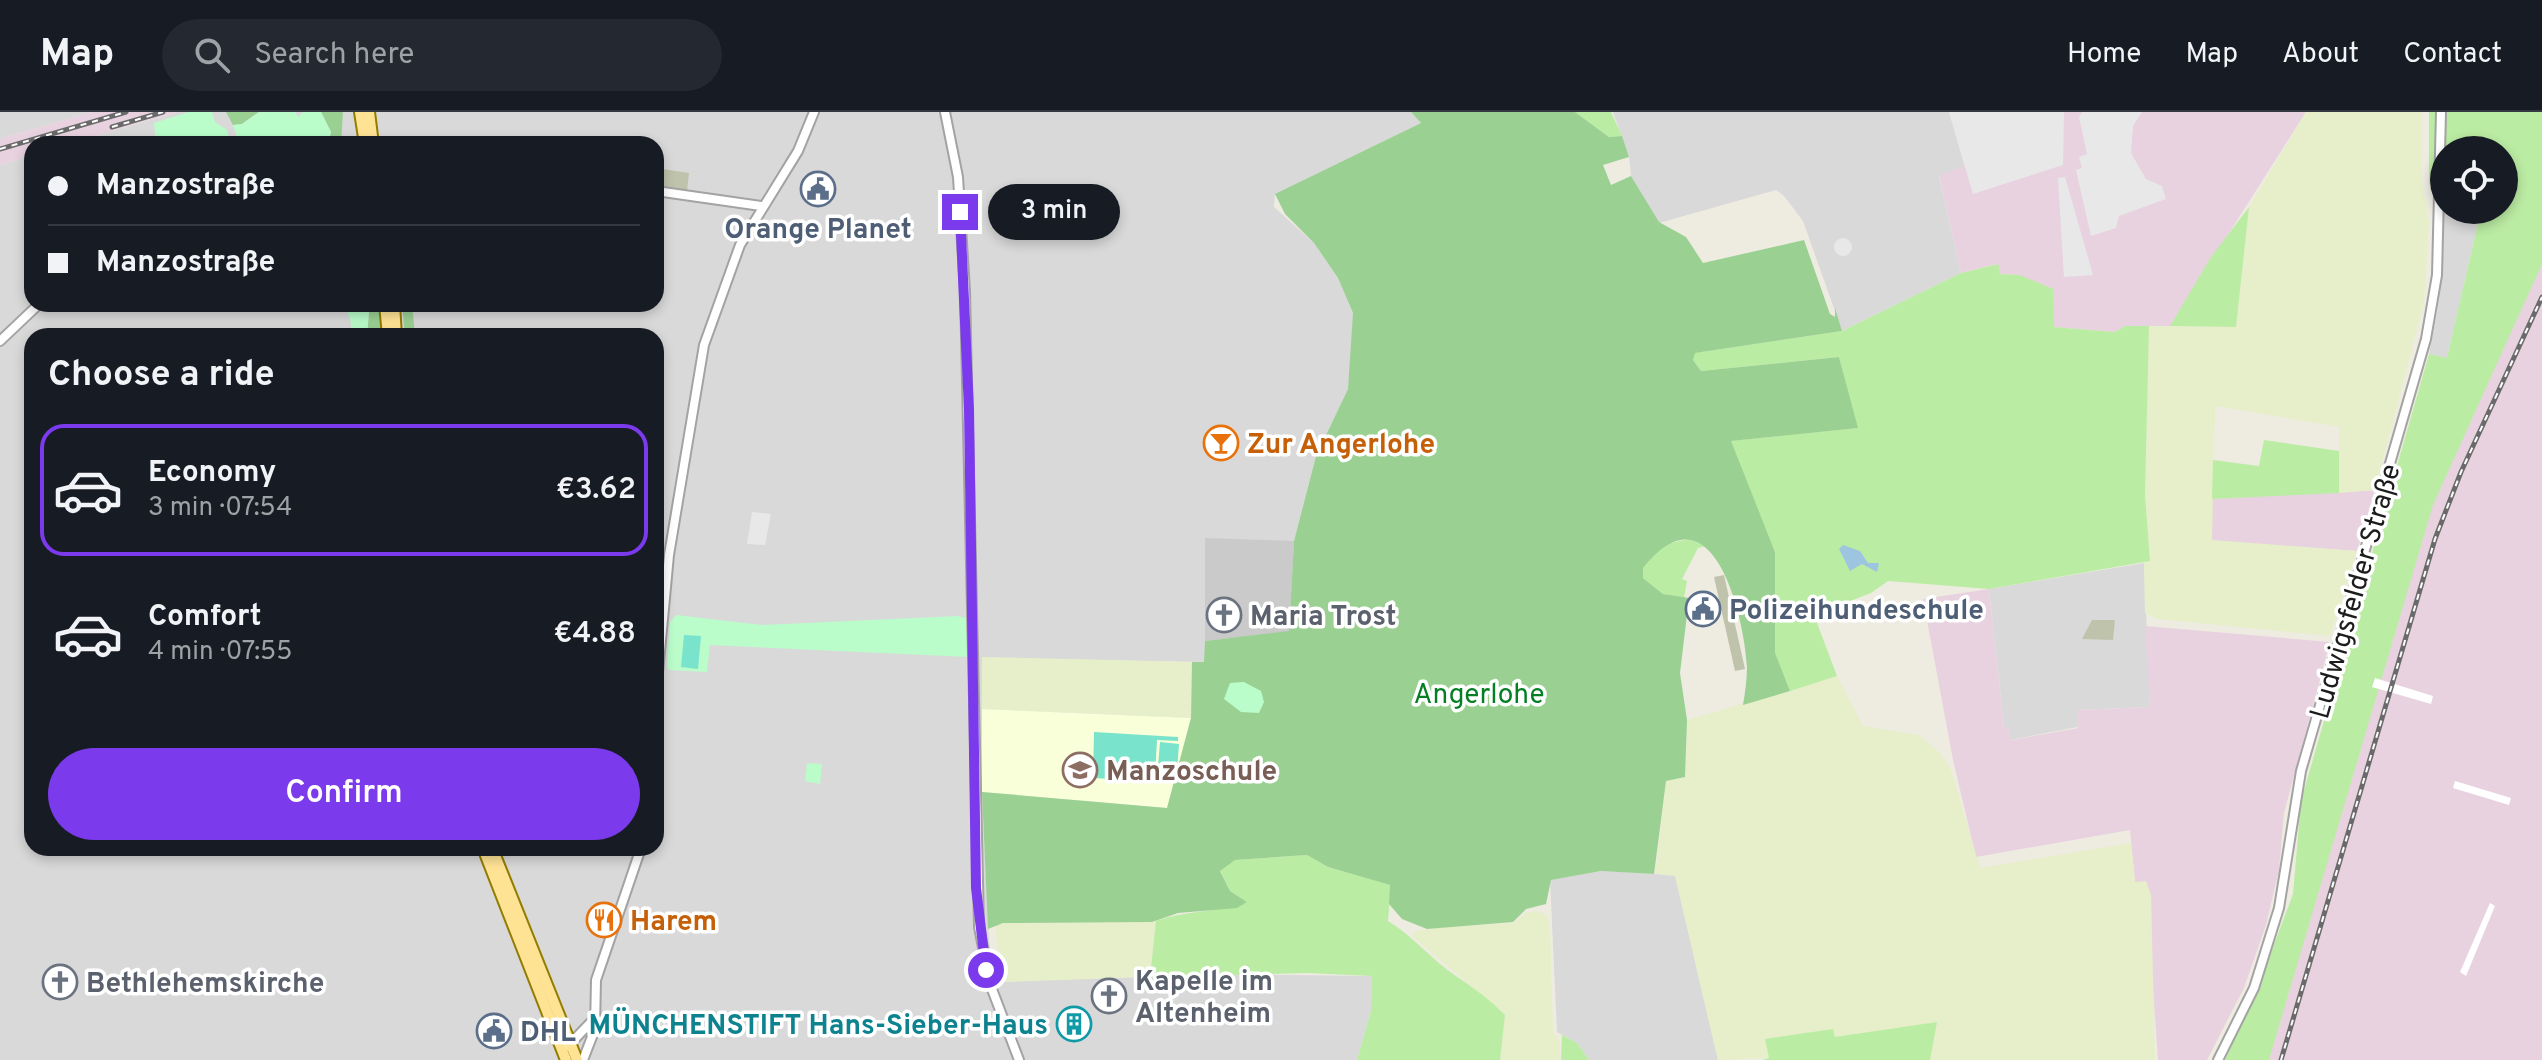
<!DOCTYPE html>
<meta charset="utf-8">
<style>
:root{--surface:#171b24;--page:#242831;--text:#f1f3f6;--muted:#9ea1a6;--line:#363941;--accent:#7c3aed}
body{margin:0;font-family:Overpass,sans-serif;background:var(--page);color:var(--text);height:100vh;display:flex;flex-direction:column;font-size:30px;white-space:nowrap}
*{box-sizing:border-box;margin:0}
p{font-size:26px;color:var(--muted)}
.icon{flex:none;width:44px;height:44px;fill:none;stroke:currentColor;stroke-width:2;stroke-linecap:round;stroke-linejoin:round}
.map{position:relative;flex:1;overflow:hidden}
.sheet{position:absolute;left:24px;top:216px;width:640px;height:528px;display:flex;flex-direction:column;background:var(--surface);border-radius:24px;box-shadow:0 4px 12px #0003}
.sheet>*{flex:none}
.hud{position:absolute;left:24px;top:24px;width:640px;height:176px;border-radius:24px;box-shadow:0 4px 12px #0003;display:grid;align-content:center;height:176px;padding:0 24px;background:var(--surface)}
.tools{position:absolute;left:2430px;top:24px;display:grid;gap:16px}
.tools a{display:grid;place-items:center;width:88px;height:88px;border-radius:50%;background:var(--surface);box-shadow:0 4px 12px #0003;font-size:40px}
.end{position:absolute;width:36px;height:36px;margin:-18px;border:10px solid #7c3aed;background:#fff;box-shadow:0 0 0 4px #fff}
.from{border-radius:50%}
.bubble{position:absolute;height:56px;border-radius:28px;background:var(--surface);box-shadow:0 4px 12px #0003;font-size:26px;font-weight:600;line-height:56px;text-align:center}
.hud b{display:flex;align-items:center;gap:28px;height:76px;font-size:30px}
.hud b+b{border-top:2px solid var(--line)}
.hud i{width:20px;height:20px;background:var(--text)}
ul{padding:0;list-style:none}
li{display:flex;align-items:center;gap:24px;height:132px;margin:0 16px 12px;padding:0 8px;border:4px solid transparent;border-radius:24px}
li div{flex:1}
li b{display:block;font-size:30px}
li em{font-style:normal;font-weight:600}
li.on{border-color:var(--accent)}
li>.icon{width:72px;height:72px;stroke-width:1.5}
h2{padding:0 24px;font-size:36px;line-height:96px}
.cta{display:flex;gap:16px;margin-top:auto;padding:16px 24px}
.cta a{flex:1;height:92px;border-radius:48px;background:var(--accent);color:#fff;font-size:32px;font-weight:600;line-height:92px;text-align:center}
header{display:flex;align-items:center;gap:48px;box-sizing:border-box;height:112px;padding:0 40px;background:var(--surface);border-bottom:2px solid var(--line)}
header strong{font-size:38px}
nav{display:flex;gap:44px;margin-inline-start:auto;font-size:28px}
.search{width:560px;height:72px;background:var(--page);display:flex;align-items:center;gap:20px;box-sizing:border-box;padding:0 28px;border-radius:44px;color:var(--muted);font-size:30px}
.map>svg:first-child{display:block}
.residential{fill:#dad9d9;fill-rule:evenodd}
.industrial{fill:#e8d2e0}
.education{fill:#f9ffd9}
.religious{fill:#cacaca}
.construction{fill:#bfc3ac}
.farmland{fill:#e6efca}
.grass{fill:#bbeca3}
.forest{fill:#9bd093}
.park{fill:#bafcca}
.pitch{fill:#79e3cc}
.parking{fill:#e8e8e8}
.water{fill:#9ec5df}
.pier{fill:#fff}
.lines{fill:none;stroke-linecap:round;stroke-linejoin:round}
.minor-casing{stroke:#a3a3a3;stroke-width:12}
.major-casing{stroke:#947c00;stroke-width:14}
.minor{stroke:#fff;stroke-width:8}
.major{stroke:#ffe395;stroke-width:10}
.rail-casing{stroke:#6a6a6a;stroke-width:5}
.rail{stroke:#fff;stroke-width:2;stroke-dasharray:6;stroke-linecap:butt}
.route{stroke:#7c3aed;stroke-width:10}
.labels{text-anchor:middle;stroke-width:7;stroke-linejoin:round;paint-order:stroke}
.service-label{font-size:28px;font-weight:bold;fill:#4e5e75;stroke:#fff;text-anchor:start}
.food-label{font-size:28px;font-weight:bold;fill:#c56008;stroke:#fff;text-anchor:start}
.street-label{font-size:28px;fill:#1c1c1c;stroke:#fff}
.worship-label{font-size:28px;font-weight:bold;fill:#5b616d;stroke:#fff;text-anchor:start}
.park-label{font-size:28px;fill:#057f24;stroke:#fff}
.education-label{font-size:28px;font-weight:bold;fill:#785e54;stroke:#fff;text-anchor:start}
.culture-label{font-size:28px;font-weight:bold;fill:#0d838f;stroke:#fff;text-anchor:end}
</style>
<header>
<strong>Map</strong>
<div class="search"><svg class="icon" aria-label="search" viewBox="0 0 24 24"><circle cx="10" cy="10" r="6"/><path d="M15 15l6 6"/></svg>Search here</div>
<nav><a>Home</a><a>Map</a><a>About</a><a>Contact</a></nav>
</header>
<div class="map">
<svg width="2542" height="948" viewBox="0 0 2542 948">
<rect width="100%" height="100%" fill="#eeece1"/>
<g class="residential">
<path d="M0 0H91L0 27Z"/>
<path d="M177 0H1411L1421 11 1275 83 1274 95 1314 131 1338 166 1353 201 1356 239 1348 277 1316 344 1294 429 1289 520 1205 529V550L982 546V680L989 830 997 870 1215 862 1373 864 1371 899 1357 948H0V53L32 43V192H656V32H68ZM32 224H656V736H32Z"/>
<path d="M1613 0H1949L1965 55 1939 64 1961 161 1842 219 1803 109 1784 84 1776 78 1659 111 1631 64 1629 45Z"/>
<path d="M2444 94V98H2481L2447 246 2429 242 2438 195Z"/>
<path d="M2144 451 2150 595 2078 598V615L2010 628 2008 615H2004L1989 477Z"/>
<path d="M1601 759 1675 763 1718 948H1589L1577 931 1557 920 1550 768Z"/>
</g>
<g class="industrial">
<path d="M91 0H177L68 32H32V43L0 53V27Z"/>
<path d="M1949 0H2306L2170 214H2125L2115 220 2054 215 2020 163 2000 162 1997 152 1961 161 1939 63 1965 54Z"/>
<path d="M2542 147V948H2260L2435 370Z"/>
<path d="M2375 378 2357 439 2211 429 2212 387Z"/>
<path d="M1989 477 2004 615H2008L2011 628 2078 616 2077 598 2150 595 2145 514 2330 530 2284 701 2279 758 2266 813 2244 876 2207 948H2158L2151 850V783L2135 770 2130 718 1976 745 1953 648 1923 487Z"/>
</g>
<path class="education" d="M982 597 1191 606 1167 696 982 680Z"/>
<path class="religious" d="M1205 426 1294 429 1289 520 1205 529Z"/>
<g class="construction">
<path d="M656 56 689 61 687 79 656 74Z"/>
<path d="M1724 463 1745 557 1735 559 1714 465Z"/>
<path d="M2092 508H2115L2113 528 2082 527Z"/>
<path d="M501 736H548V741L504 744Z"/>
</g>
<g class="farmland">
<path d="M2306 0H2422V71L2429 110 2424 190 2375 378 2339 381V315L2215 294 2212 428 2357 439 2330 524 2157 507 2145 501 2144 451 2150 448 2145 383 2149 214 2236 215 2249 95Z"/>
<path d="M982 545 1192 550 1191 606 982 597Z"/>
<path d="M1837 564 1863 614 1919 623 1940 641 1951 658 1980 756 2131 731 2135 770 2146 769 2151 783 2155 948H1930L1936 911 1835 925 1832 917 1766 927 1769 946 1718 948 1675 764 1655 762 1666 669 1685 665 1687 608Z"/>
<path d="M1537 799 1547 803 1550 816 1553 919 1560 929V948H1500L1505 903 1412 824 1416 819 1443 815 1514 811 1527 800Z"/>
<path d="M1156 809 1150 865 1003 870 995 814 1003 811Z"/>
</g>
<g class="grass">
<path d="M1575 0H1611L1622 24 1609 25Z"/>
<path d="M2429 0H2437L2438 78 2429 72Z"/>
<path d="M2446 0H2542V152L2433 393 2269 948H2225L2257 878 2293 782 2301 689 2429 242 2447 246 2481 98H2504V38H2445Z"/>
<path d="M2249 95 2236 215 2170 214 2211 145Z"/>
<path d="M1998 152 2000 162 2020 163 2053 177 2054 215 2115 220 2125 214H2149L2145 383 2150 449 1989 477 1888 469 1871 481 1814 503 1837 564 1790 579 1775 542V440L1730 329 1857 316 1839 245 1701 259 1693 248 1694 241 1842 219 1961 161Z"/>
<path d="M2264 328 2339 339V381L2212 387 2213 348 2259 354Z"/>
<path d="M1689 427 1706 434 1698 436 1682 467 1687 469 1684 486 1663 482 1643 466V456L1661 433Z"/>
<path d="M1307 743 1328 755 1391 773 1388 809C1414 825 1432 848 1456 864 1474 876 1489 887 1505 903L1500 948H1357L1371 899 1372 864 1308 861 1150 865 1156 809C1186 798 1217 801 1247 790L1230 779 1220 758 1234 748Z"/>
<path d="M1937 910 1930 948H1762L1769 946 1765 927 1833 917 1835 925Z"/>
<path d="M1562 923 1577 931 1589 948H1561Z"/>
</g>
<g class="forest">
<path d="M226 0H259L242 12 233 13Z"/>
<path d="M321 0H343L341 32H328L331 20Z"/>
<path d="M1411 0H1575L1609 25 1622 24 1629 45 1603 53 1611 73 1631 64 1659 110 1686 125 1703 151 1804 128 1830 202 1835 205V196L1842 219 1695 241 1693 248 1701 259 1839 245 1858 316 1731 329 1775 440V541L1790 579 1743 593C1745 581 1747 567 1747 555 1744 500 1711 370 1643 456V466L1663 482 1689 486 1680 561 1687 608 1685 665 1666 669 1654 762 1601 759 1551 768 1546 792 1526 797 1513 810 1427 817 1402 807 1389 792 1390 773 1328 755 1307 743 1235 748 1220 759 1230 779 1247 790 1237 796 1178 801 1152 810 1003 811 988 817 982 680 1167 696 1191 606 1192 550H1204L1205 529 1289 519 1294 429 1316 344 1348 277 1353 201 1338 166 1314 131 1285 102 1275 82 1421 11Z"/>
<path d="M365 192H379L381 224H367L369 199Z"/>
<path d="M402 192H412L415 224H405Z"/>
</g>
<g class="park">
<path d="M189 0H212L215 10 227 18 231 32H156L154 11Z"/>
<path d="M259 0H295L298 5 303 0H321L331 20 328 32H239L233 13 242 12Z"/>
<path d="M343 192H365L369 199 367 224H352L350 206Z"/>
<path d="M676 503 762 513 958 504 966 506 968 545 710 533 707 560 669 558 667 554 670 510Z"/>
<path d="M1244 570 1261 579 1264 590 1259 601 1241 600 1224 587 1230 571Z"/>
<path d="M807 651 822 652 820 672 805 669Z"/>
</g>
<g class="pitch">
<path d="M684 523 701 524 698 557 681 555Z"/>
<path d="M1094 620 1178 625V629L1157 628 1155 664 1147 669 1093 666Z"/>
<path d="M1160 630 1179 632 1177 658 1165 657 1164 667H1157Z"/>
</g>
<g class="parking">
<path d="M1949 0H2064L2063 53 1973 82Z"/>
<path d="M2082 0H2142L2133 14 2131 41 2146 67 2162 74 2166 87 2119 104 2116 116 2091 124 2076 58 2082 56 2079 45 2087 42 2079 5Z"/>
<path d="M2065 65 2093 163 2064 165 2058 66Z"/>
<path d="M769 107 810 115 807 129 766 120Z"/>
<circle cx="1843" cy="135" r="9"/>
<path d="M752 400 771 402 765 433 747 432Z"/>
</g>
<path class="water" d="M1843 433 1860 439 1868 451H1879L1877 460 1862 452 1850 459 1839 437Z"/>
<g class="pier">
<path d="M2375 566 2433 584 2431 592 2372 575Z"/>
<path d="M2455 669 2511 686 2509 693 2453 676Z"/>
<path d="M2490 791 2495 794 2466 864 2460 860Z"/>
</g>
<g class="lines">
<g class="minor-casing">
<g id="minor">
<path d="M945 0 958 65 965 179 979 815 990 872 1019 948"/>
<path d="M656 79 761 94"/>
<path d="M0 229 39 192"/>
<path d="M656 582 669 443 704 233 740 133 798 39 814 0"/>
<path d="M568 934 594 907"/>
<path d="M583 948 595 917 596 868 641 736"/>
<path d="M2218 948 2254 876 2279 796 2301 659 2426 227 2437 163 2441 0"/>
</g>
</g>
<g class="major-casing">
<g id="major">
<path d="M360 0 365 32"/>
<path d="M369 0 373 32"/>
<path d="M385 192 388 224"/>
<path d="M394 192 396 224"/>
<path d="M483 736 566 948"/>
<path d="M492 736 577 948"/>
</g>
</g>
<use href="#minor" class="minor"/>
<use href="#major" class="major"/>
<g class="rail-casing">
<g id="rail">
<path d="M112 15 163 0"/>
<path d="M0 37 126 0"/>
<path d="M2281 948 2435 427 2461 360 2542 185"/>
</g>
</g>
<use href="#rail" class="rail"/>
</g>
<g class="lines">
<path class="route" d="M960 100 969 298 976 776 986 858"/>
</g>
<defs>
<g id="civic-ring" transform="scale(1.8)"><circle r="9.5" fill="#fff" stroke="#5c6f8a" stroke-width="1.5"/><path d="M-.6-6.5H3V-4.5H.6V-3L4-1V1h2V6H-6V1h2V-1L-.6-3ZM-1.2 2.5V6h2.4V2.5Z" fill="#5c6f8a"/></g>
<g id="bar-ring" transform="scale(1.8)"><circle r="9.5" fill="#fff" stroke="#e8710a" stroke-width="1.5"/><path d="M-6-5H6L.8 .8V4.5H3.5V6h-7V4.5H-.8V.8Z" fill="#e8710a"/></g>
<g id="church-ring" transform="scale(1.8)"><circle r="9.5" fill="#fff" stroke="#6b7280" stroke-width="1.5"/><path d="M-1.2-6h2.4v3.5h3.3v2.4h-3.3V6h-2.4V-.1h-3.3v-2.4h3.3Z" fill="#6b7280"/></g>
<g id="school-ring" transform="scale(1.8)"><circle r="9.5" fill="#fff" stroke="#8d6e63" stroke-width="1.5"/><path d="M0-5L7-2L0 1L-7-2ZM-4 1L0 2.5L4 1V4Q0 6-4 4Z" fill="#8d6e63"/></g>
<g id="restaurant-ring" transform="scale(1.8)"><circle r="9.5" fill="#fff" stroke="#e8710a" stroke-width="1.5"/><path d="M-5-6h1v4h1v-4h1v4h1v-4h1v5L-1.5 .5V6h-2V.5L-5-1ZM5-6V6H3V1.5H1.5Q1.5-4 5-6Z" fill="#e8710a"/></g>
<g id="building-ring" transform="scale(1.8)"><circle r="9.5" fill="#fff" stroke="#0f9aa8" stroke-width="1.5"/><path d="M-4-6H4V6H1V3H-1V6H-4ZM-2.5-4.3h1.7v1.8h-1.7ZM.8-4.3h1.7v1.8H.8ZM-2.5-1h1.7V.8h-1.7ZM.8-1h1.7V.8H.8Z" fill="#0f9aa8"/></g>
</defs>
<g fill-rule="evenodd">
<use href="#civic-ring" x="818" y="77"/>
<use href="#bar-ring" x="1221" y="331"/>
<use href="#civic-ring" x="1703" y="497"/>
<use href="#church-ring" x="1224" y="503"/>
<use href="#school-ring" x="1080" y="658"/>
<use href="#restaurant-ring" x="604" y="808"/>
<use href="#church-ring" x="60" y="870"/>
<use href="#church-ring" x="1109" y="884"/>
<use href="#building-ring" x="1074" y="912"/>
<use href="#civic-ring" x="494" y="919"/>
</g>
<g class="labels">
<g class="service-label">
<text x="818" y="126" text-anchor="middle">Orange Planet</text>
<text x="1729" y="507">Polizeihundeschule</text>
<text x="520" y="929">DHL</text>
</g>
<g class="food-label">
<text x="1247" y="341">Zur Angerlohe</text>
<text x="630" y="818">Harem</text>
</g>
<g class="street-label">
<text transform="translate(2354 479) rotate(-74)" y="10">Ludwigsfelder Straße</text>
</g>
<g class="worship-label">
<text x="1250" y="513">Maria Trost</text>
<text x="1135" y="878">Kapelle im<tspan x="1135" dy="32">Altenheim</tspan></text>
<text x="86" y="880">Bethlehemskirche</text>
</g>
<g class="park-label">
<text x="1479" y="591">Angerlohe</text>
</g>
<g class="education-label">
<text x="1106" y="668">Manzoschule</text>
</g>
<g class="culture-label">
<text x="1048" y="922">MÜNCHENSTIFT Hans-Sieber-Haus</text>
</g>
</g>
</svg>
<div class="tools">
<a><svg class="icon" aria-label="locate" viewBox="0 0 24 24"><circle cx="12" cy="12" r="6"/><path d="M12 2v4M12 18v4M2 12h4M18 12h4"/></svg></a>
</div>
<i class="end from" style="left:986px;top:858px"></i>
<i class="end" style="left:960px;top:100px"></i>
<div class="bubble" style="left:988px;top:72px;width:132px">3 min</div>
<div class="hud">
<b><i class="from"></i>Manzostraße</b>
<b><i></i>Manzostraße</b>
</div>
<section class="sheet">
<h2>Choose a ride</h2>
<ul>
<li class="on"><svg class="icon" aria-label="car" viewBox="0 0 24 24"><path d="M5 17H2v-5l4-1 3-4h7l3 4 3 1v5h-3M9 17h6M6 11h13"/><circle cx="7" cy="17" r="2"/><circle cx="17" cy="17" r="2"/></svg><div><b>Economy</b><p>3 min · 07:54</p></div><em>€3.62</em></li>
<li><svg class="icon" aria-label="car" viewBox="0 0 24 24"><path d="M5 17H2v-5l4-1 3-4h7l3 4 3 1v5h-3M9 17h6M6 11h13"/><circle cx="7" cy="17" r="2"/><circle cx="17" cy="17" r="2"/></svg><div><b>Comfort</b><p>4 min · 07:55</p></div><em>€4.88</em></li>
</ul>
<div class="cta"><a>Confirm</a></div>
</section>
</div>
